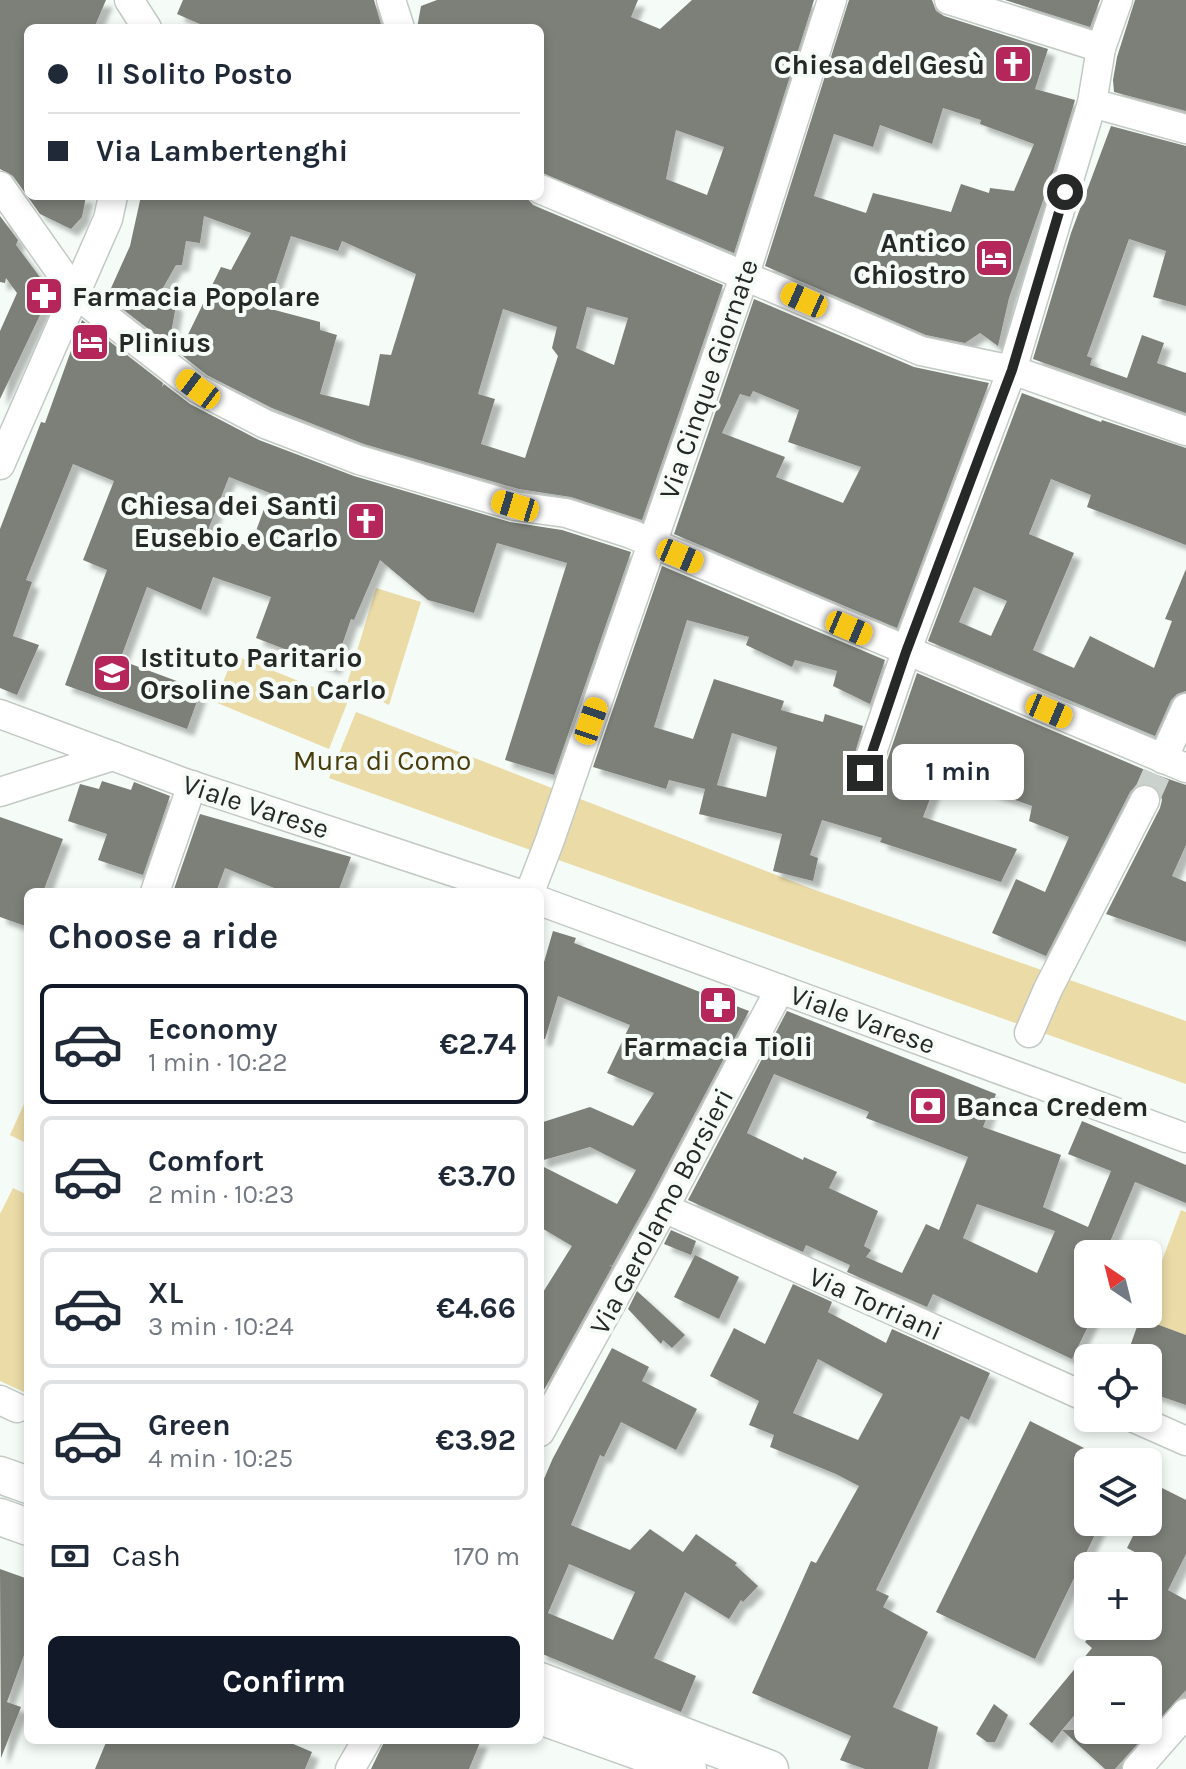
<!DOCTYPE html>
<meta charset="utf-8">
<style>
:root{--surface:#fff;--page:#f6f6f7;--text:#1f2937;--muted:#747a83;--line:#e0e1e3;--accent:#111827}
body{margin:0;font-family:Karla,sans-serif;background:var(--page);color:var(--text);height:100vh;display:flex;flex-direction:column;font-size:30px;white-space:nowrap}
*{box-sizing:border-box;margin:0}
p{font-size:26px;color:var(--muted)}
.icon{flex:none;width:44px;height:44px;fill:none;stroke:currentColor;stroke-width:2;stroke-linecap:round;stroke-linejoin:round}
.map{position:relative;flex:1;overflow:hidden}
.details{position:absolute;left:24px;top:888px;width:520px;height:856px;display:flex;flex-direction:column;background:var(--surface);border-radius:12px;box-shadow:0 4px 12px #0003}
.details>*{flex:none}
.guide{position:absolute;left:24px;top:24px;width:520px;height:176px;border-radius:12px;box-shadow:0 4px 12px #0003;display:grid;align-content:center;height:176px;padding:0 24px;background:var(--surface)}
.needle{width:52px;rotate:325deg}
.controls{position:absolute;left:1074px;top:1240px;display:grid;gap:16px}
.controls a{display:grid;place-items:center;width:88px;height:88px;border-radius:12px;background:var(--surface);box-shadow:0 4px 12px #0003;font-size:40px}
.end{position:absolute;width:36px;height:36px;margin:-18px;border:10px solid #252826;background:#fff;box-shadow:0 0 0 4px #fff}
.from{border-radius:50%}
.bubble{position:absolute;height:56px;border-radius:12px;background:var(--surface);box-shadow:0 4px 12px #0003;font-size:26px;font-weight:700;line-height:56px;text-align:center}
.car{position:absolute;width:24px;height:48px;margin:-24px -12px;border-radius:10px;box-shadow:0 0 6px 2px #0007;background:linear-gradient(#f5c518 24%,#345 0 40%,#f5c518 0 76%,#345 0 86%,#f5c518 0)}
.guide b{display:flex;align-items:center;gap:28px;height:76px;font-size:30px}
.guide b+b{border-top:2px solid var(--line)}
.guide i{width:20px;height:20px;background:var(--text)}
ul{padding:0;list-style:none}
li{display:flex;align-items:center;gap:24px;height:120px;margin:0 16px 12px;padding:0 8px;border:4px solid var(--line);border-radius:12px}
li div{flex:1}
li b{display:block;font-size:30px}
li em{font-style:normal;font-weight:700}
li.current{border-color:var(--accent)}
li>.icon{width:72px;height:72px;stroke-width:1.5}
h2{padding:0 24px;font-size:36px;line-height:96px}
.pay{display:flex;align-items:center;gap:20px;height:88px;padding:0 24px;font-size:30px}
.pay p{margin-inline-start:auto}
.primary-button{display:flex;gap:16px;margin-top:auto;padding:16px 24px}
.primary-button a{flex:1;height:92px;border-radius:12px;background:var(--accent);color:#fff;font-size:32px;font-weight:700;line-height:92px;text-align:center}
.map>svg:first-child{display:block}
.green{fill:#eadba7}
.building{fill:#7d7f79;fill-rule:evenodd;filter:url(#shadow)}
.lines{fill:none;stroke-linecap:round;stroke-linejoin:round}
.minor-tunnel{stroke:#cbd2cd;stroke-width:28;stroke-dasharray:28 14;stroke-linecap:butt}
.minor-casing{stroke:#c3c9c4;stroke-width:31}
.major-casing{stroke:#c3c9c4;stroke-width:39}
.minor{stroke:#fff;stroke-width:28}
.major{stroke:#fff;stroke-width:36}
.route{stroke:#252826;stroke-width:10}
.labels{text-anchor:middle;stroke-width:8;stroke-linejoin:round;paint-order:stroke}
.poi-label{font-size:28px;font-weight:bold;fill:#252826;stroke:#f5fcf7;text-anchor:start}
.street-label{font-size:28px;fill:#252826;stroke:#f5fcf7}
.park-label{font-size:28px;fill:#493c0b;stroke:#f5fcf7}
</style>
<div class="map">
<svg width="1186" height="1769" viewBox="0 0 1186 1769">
<defs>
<filter id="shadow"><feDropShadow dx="7" dy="7" stdDeviation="2" flood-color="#0004"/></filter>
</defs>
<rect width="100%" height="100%" fill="#f5fcf7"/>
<g class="green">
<path d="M376 588 421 602 389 705 347 684Z"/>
<path d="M234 655 348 701 329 749 215 702Z"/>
<path d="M356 712 815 890 1186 1021V1084L329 778Z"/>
<path d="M28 1095V1144L10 1135Z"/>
<path d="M13 1188 28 1195V1394L0 1381V1214Z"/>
<path d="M1181 1210 1186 1212V1335L1140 1318 1142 1314H1148V1298Z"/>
</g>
<g class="building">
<path d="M0 0H106L94 28H28V196H86L82 217 71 229 40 214 13 176 0 169Z"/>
<path d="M183 0H374L382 28H209L177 14Z"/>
<path d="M437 0H638L631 17 660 29 692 0H814L734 253 540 172V28H417L421 6ZM676 130 724 147 707 195 666 179Z"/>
<path d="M849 0H932L936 11 944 16 1048 49 1035 89 1075 100 1054 169 1009 298 998 346 980 333 965 343 926 335 765 266ZM943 108 981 120 980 124 1034 144 1014 191 990 188 989 193 961 184 951 212 873 193 866 213 814 196 834 134 873 147 880 125 932 144Z"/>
<path d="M1005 0H1100L1090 27Z"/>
<path d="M1135 0H1186V111L1114 92 1113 80 1117 57Z"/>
<path d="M1111 126 1186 146V306L1153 297 1166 251 1129 239 1087 356 1092 358 1090 365 1127 378 1142 335 1164 343 1157 363 1186 373V413L1033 359 1071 233Z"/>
<path d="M141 196H525L533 205 723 285 642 520 571 497 519 489 364 444 272 408 207 375 179 353 221 267 231 270 251 233 204 216 200 243 186 241 182 265H176L160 293 176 305 169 345 107 297 130 246ZM291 236 338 251 342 241 416 274 391 355 380 354 369 406 320 394 337 335 320 330V322L267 308ZM587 307 628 318 614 365 576 348ZM503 309 557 327 552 348 558 356 525 458 481 444 495 399 478 394Z"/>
<path d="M0 216 18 240 16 245 51 292 0 399V331L17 293 6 278 5 283 0 282Z"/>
<path d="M754 299 914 367 989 383 897 628 674 534ZM753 391 799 410 788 442 861 467 843 503 776 477 785 457 722 433 740 394 750 397Z"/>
<path d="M82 320 163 383 162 387 164 384 190 404 259 440 354 476 510 522 562 530 631 552 554 775 505 760 567 563 497 543 474 613 428 600 380 560 354 620 351 619 334 668 256 638 271 597 213 577 201 610 147 587 120 660 201 690 187 729 65 685 107 570 83 560 114 481 73 464 26 580 32 582 13 636 39 645 17 695 0 688V529L41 422 45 423ZM229 477 270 493 250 547 208 530Z"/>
<path d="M1022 393 1101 422 1102 420 1186 448V545L1087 507 1091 495 1051 479 1029 534 1074 553 1033 650 1074 668 1090 636 1154 668 1172 621 1165 619 1186 569V691L1177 694 1171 700 1155 736 928 641ZM974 587 1007 601 991 636 959 622Z"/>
<path d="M662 566 885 660 870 704 833 686 837 671 795 660 792 667 746 645 749 637 687 620 654 727 693 739 714 679 784 701 781 710 823 722 825 714 863 726 848 776 853 785 860 789H869L877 785 881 778 917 673 1157 775 1186 785V845L1172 876 1186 882V942L1106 914 1160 808 1162 800 1160 792 1152 785H1136L1130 792 1046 956 992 933 1016 879 1045 892 1069 837 1029 821 1032 806 940 773 923 817 1017 849 1001 882 880 842 882 838 822 820 810 855 818 858 813 881 773 871 782 834 699 814 705 789 669 780 666 789 593 767ZM732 733 777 747 766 797 717 785Z"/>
<path d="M102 781 131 790 134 782 170 796 143 875 98 860 107 834 68 821 80 784 99 789Z"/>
<path d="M200 814 351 857 338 892H284L225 868 216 892H173Z"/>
<path d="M0 817 63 839 43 892H28V927L0 917Z"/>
<path d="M553 931 576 938 574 943 749 1011 649 1200 612 1266 609 1265 612 1267 540 1397V1297L572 1246 540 1227V1165L617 1204 636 1170 590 1147 540 1161V1123L590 1107 633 1126 654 1093 607 1073 630 1025 558 996 545 1039H540V961L544 962Z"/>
<path d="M787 1011 996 1094 983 1127 1061 1155 1043 1207 1088 1227 1111 1171 1068 1154 1082 1121 1186 1165V1203L1135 1182 1105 1254H1088V1314H1094L1072 1359 933 1294 927 1307 847 1272 850 1265 806 1245 803 1252 688 1200ZM774 1074 869 1112 866 1118 968 1157 939 1230 926 1224 902 1273 866 1257 871 1250 864 1246 878 1211 829 1188 837 1172 804 1157 803 1160 747 1133ZM977 1204 1055 1231 1037 1273 963 1238Z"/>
<path d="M671 1230 696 1241 691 1255 664 1244Z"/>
<path d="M695 1255 739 1277 719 1319 674 1297Z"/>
<path d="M793 1284 832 1302 828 1312 886 1343 892 1329 990 1373 969 1420 961 1416 876 1590 889 1596 883 1607 928 1632 893 1707 938 1727 928 1769H865L840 1760 851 1736 752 1693 811 1561 816 1563 859 1486 836 1474 770 1447 774 1435 749 1425 759 1401 710 1376 734 1328 765 1344ZM818 1359 883 1394 858 1440 793 1413Z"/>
<path d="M637 1291 685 1335 672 1348 663 1340 661 1344 628 1309Z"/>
<path d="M1140 1318 1186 1335V1405L1148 1392V1358H1126Z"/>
<path d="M612 1348 649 1367 642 1381 697 1409 676 1450 621 1422 604 1457 600 1455 571 1525 630 1550 650 1529 683 1552 696 1534 737 1563 735 1565 758 1586 743 1602 741 1600 729 1619 685 1592 654 1658 696 1676 681 1712 540 1653V1488L553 1458ZM569 1564 635 1592 613 1640 548 1613Z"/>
<path d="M1030 1421 1088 1450V1522H1101L1035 1659 936 1612Z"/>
<path d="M1148 1481 1186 1500V1554L1168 1590 1186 1600V1690L1115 1769H1105L1062 1730 1052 1743 1029 1724 1092 1648 1085 1642 1098 1626H1148V1559L1127 1548 1140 1522H1148ZM1088 1670H1148V1730H1062L1088 1699Z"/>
<path d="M0 1569 28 1579V1644L7 1702 21 1707 1 1758Z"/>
<path d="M994 1704 1008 1715 995 1742H987L976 1734Z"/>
<path d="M107 1740H284L312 1752 305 1769H95Z"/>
<path d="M385 1740H481L469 1769H371Z"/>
</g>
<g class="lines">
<path class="minor-tunnel" d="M1145 800 1163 759"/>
<g class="minor-casing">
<g id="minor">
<path d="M129 0 147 28"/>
<path d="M391 0 400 28"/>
<path d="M949 0 1101 48"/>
<path d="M1092 103 1186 129"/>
<path d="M0 186 76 294 198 389 265 424 359 460 515 506 566 513 631 534 1186 768"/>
<path d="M540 189 921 351 1012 370 1186 431"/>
<path d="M0 465 108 219 113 196"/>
<path d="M0 714 185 783 514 892"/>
<path d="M1163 759 1186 708"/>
<path d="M865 773 906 652 1012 370 1092 103 1101 48 1118 0"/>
<path d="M0 792 113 756"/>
<path d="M155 892 192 785"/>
<path d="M530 892 550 840 745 274 832 0"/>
<path d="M540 901 1186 1138"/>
<path d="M1029 1033 1048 989 1145 800"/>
<path d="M664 1208 1088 1398"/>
<path d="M0 1400 17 1408"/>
<path d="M1134 1418 1186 1441"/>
<path d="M540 1432 664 1208 780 989"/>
<path d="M350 1769 367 1740"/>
<path d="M1137 1769 1186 1713"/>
</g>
</g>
<g class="major-casing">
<g id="major">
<path d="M0 1475 28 1485"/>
<path d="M0 1517 28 1527"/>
<path d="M540 1681 770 1769"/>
<path d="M540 1716 688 1769"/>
</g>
</g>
<use href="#minor" class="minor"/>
<use href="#major" class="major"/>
</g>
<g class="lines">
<path class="route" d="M865 773 906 652 1012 370 1065 192"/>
</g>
<defs>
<g id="church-square" transform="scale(2)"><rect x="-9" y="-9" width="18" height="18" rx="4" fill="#b5265a" stroke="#f5fcf7"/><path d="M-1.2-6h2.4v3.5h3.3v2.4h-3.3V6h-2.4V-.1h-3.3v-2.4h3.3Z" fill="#fff"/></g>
<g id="hotel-square" transform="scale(2)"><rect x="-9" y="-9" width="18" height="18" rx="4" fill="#b5265a" stroke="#f5fcf7"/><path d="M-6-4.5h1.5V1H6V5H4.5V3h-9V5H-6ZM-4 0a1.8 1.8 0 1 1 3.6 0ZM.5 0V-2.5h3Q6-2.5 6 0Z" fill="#fff"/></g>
<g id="pharmacy-square" transform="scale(2)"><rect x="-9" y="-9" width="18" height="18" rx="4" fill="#b5265a" stroke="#f5fcf7"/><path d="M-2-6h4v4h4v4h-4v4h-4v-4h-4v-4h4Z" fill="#fff"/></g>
<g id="school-square" transform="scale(2)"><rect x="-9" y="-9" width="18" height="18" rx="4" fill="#b5265a" stroke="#f5fcf7"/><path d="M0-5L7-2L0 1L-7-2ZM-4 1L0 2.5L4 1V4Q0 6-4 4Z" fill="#fff"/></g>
<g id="bank-square" transform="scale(2)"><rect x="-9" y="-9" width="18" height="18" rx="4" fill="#b5265a" stroke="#f5fcf7"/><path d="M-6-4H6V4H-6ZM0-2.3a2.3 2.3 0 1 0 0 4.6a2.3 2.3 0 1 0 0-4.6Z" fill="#fff"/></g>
</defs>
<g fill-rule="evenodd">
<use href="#church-square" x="1013" y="64"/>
<use href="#hotel-square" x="994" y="258"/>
<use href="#pharmacy-square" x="44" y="296"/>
<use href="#hotel-square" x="90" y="342"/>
<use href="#church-square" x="366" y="521"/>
<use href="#school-square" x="112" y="673"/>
<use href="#pharmacy-square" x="718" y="1005"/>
<use href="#bank-square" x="928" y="1106"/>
</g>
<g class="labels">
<g class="poi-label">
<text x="985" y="74" text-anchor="end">Chiesa del Gesù</text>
<text x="966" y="252" text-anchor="end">Antico<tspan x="966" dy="32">Chiostro</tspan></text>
<text x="72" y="306">Farmacia Popolare</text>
<text x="118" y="352">Plinius</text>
<text x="338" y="515" text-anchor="end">Chiesa dei Santi<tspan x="338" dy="32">Eusebio e Carlo</tspan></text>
<text x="140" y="667">Istituto Paritario<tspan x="140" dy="32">Orsoline San Carlo</tspan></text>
<text x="718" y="1056" text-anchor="middle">Farmacia Tioli</text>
<text x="956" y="1116">Banca Credem</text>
</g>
<g class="street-label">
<text transform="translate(708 379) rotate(-71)" y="10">Via Cinque Giornate</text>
<text transform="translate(256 806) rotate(18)" y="10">Viale Varese</text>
<text transform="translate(863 1019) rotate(20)" y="10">Viale Varese</text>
<text transform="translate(661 1211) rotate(-62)" y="10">Via Gerolamo Borsieri</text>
<text transform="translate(876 1303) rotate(24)" y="10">Via Torriani</text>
</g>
<g class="park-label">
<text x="382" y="770">Mura di Como</text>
</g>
</g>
</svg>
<div class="controls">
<a><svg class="needle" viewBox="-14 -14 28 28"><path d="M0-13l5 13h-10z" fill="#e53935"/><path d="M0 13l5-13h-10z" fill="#747a83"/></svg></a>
<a><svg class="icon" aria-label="locate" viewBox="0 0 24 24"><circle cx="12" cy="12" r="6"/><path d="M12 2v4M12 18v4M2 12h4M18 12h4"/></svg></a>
<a><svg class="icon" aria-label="layers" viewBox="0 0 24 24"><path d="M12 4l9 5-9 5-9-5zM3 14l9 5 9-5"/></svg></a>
<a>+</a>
<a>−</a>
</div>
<i class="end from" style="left:1065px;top:192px"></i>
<i class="end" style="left:865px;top:773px"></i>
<div class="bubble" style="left:892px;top:744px;width:132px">1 min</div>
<i class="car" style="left:804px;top:300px;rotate:294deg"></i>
<i class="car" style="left:198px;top:389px;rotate:307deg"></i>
<i class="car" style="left:515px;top:506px;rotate:287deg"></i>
<i class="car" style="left:680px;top:556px;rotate:113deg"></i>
<i class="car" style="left:849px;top:628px;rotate:113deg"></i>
<i class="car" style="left:1049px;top:711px;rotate:113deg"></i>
<i class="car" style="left:591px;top:721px;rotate:19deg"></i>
<div class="guide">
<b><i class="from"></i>Il Solito Posto</b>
<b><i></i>Via Lambertenghi</b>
</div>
<section class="details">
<h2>Choose a ride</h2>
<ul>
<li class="current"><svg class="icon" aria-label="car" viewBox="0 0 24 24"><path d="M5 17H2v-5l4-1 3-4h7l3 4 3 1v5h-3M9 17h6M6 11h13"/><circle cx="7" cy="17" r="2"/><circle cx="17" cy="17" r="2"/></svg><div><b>Economy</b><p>1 min · 10:22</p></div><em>€2.74</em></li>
<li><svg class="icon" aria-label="car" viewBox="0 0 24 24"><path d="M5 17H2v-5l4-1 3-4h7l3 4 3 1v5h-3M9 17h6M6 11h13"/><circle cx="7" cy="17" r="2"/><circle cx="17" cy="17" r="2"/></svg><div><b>Comfort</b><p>2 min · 10:23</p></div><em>€3.70</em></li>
<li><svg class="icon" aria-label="car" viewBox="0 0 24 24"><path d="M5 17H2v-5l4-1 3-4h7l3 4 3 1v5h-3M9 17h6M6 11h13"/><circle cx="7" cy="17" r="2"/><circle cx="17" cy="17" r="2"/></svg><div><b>XL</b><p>3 min · 10:24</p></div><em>€4.66</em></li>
<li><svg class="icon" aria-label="car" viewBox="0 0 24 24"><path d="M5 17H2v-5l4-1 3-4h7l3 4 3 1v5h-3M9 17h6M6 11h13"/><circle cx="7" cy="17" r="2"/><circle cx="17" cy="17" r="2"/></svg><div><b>Green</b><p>4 min · 10:25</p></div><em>€3.92</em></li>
</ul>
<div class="pay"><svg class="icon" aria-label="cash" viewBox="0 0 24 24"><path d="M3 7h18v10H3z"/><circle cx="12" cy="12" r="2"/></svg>Cash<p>170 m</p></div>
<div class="primary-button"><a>Confirm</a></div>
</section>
</div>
